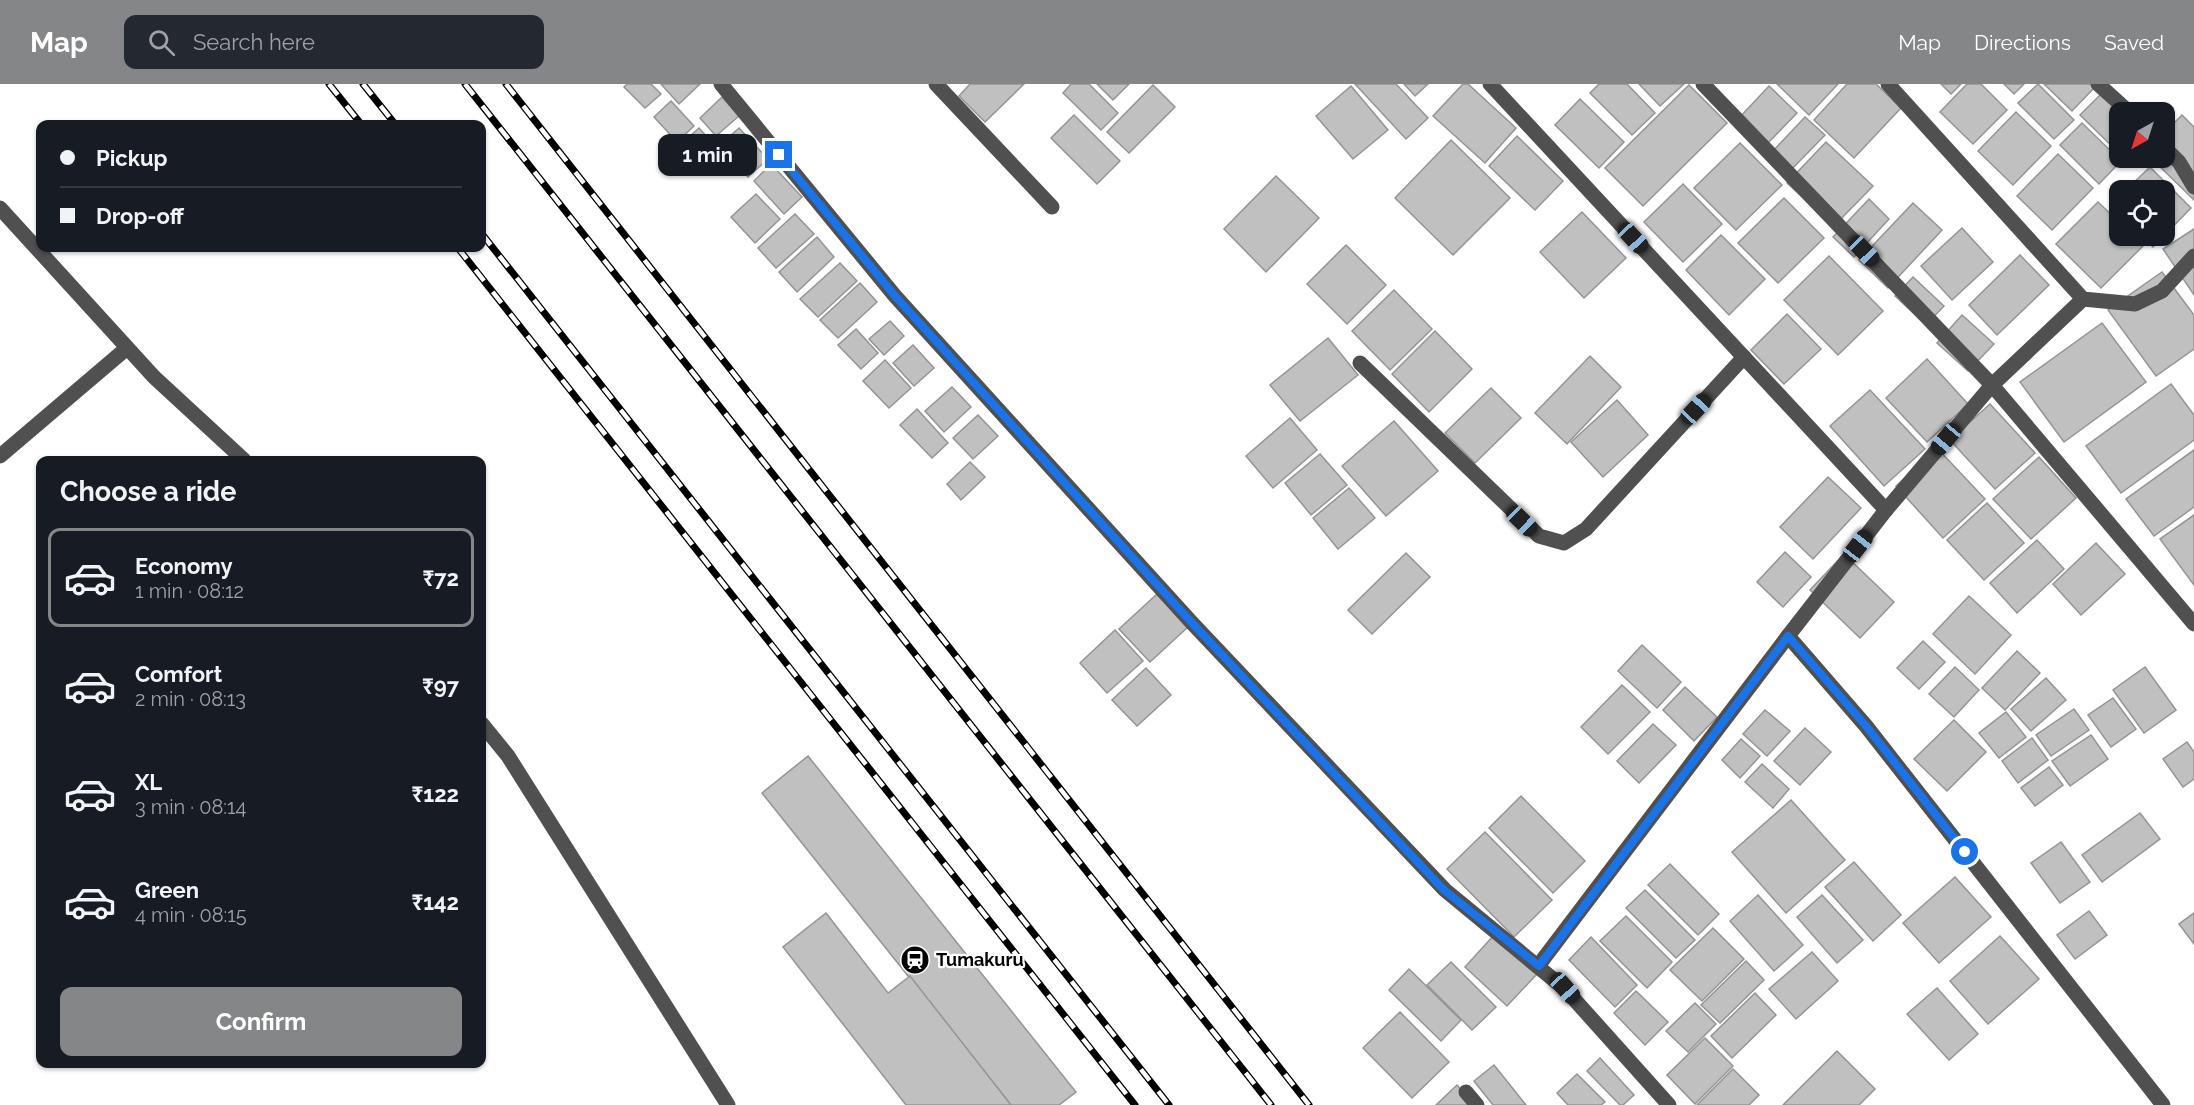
<!DOCTYPE html>
<meta charset="utf-8">
<style>
:root{--surface:#171b24;--page:#242831;--text:#f1f3f6;--muted:#9ea1a6;--line:#363941;--accent:#858687}
body{margin:0;font-family:Raleway,sans-serif;background:var(--page);color:var(--text);height:100vh;display:flex;flex-direction:column;font-size:22px;white-space:nowrap}
*{box-sizing:border-box;margin:0}
p{font-size:20px;color:var(--muted)}
.icon{flex:none;width:33px;height:33px;fill:none;stroke:currentColor;stroke-width:2;stroke-linecap:round;stroke-linejoin:round}
.map{position:relative;flex:1;overflow:hidden}
.sheet{position:absolute;left:36px;top:372px;width:450px;height:612px;display:flex;flex-direction:column;background:var(--surface);border-radius:12px;box-shadow:0 2px 4px #0004}
.sheet>*{flex:none}
.hud{position:absolute;left:36px;top:36px;width:450px;height:132px;border-radius:12px;box-shadow:0 2px 4px #0004;display:grid;align-content:center;height:132px;padding:0 24px;background:var(--surface)}
.needle{width:39px;rotate:219deg}
.buttons{position:absolute;left:2109px;top:18px;display:grid;gap:12px}
.buttons a{display:grid;place-items:center;width:66px;height:66px;border-radius:12px;background:var(--surface);box-shadow:0 2px 4px #0004;font-size:30px}
.end{position:absolute;width:27px;height:27px;margin:-14px;border:8px solid #1a73e8;background:#fff;box-shadow:0 0 0 3px #fff}
.from{border-radius:50%}
.bubble{position:absolute;height:42px;border-radius:12px;background:var(--surface);box-shadow:0 2px 4px #0004;font-size:20px;font-weight:700;line-height:42px;text-align:center}
.car{position:absolute;width:18px;height:36px;margin:-18px -9px;border-radius:8px;box-shadow:0 0 4px 2px #0007;background:linear-gradient(#222 24%,#8ab4d8 0 40%,#222 0 76%,#8ab4d8 0 86%,#222 0)}
.hud b{display:flex;align-items:center;gap:21px;height:57px;font-size:22px}
.hud b+b{border-top:2px solid var(--line)}
.hud i{width:15px;height:15px;background:var(--text)}
ul{padding:0;list-style:none}
li{display:flex;align-items:center;gap:18px;height:99px;margin:0 12px 9px;padding:0 12px;border:3px solid transparent;border-radius:12px}
li div{flex:1}
li b{display:block;font-size:22px}
li em{font-style:normal;font-weight:700}
li.active{border-color:var(--accent)}
li>.icon{width:54px;height:54px;stroke-width:1.5}
h2{padding:0 24px;font-size:27px;line-height:72px}
.button{display:flex;gap:12px;margin-top:auto;padding:12px 24px}
.button a{flex:1;height:69px;border-radius:12px;background:var(--accent);color:#fff;font-size:24px;font-weight:700;line-height:69px;text-align:center}
header{display:flex;align-items:center;gap:36px;box-sizing:border-box;height:84px;padding:0 30px;background:var(--accent);color:#fff}
header strong{font-size:28px}
nav{display:flex;gap:33px;margin-inline-start:auto;font-size:21px}
.search{width:420px;height:54px;background:var(--page);display:flex;align-items:center;gap:15px;box-sizing:border-box;padding:0 21px;border-radius:12px;color:var(--muted);font-size:22px}
.map>svg:first-child{display:block}
.building{fill:#c0c0c0;stroke:#949494;stroke-width:1.5}
.lines{fill:none;stroke-linecap:round;stroke-linejoin:round}
.minor{stroke:#505050;stroke-width:15}
.rail-casing{stroke:#000;stroke-width:7}
.rail{stroke:#fff;stroke-width:4.5;stroke-dasharray:14;stroke-linecap:butt}
.route{stroke:#1a73e8;stroke-width:8}
.labels{text-anchor:middle;stroke-width:4.5;stroke-linejoin:round;paint-order:stroke}
.poi-label{font-size:18px;font-weight:bold;fill:#000;stroke:#fff;text-anchor:start}
</style>
<header>
<strong>Map</strong>
<div class="search"><svg class="icon" aria-label="search" viewBox="0 0 24 24"><circle cx="10" cy="10" r="6"/><path d="M15 15l6 6"/></svg>Search here</div>
<nav><a>Map</a><a>Directions</a><a>Saved</a></nav>
</header>
<div class="map">
<svg width="2194" height="1021" viewBox="0 0 2194 1021">
<rect width="100%" height="100%" fill="#fff"/>
<g class="building">
<path d="M627 0H651L661 10 645 24 624 3Z"/>
<path d="M661 0H700L679 20Z"/>
<path d="M970 0H1024L985 38 959 12Z"/>
<path d="M1071 0H1089L1118 29 1101 46 1063 9Z"/>
<path d="M1097 0H1129L1113 16Z"/>
<path d="M1355 0H1396L1428 34 1406 55Z"/>
<path d="M1404 0H1428L1415 12Z"/>
<path d="M1463 0H1468L1516 44 1485 79 1433 32Z"/>
<path d="M1599 0H1627L1655 29 1632 51 1590 9Z"/>
<path d="M1639 0H1684L1660 22Z"/>
<path d="M1777 0H1838L1809 31Z"/>
<path d="M1847 0H1876L1901 24 1854 74 1814 36Z"/>
<path d="M1941 0H1961L1951 10Z"/>
<path d="M1967 0H1981L2007 26 1973 60 1940 28Z"/>
<path d="M2004 0H2024L2014 10Z"/>
<path d="M2038 0 2074 36 2054 55 2018 19Z"/>
<path d="M2044 0H2094L2096 2 2072 27Z"/>
<path d="M1153 1 1175 23 1129 69 1107 48Z"/>
<path d="M1689 1 1727 39 1643 122 1605 84Z"/>
<path d="M1351 2 1388 46 1353 75 1316 32Z"/>
<path d="M1769 2 1797 29 1767 60 1739 34Z"/>
<path d="M2103 8 2120 28V70L2080 31Z"/>
<path d="M722 13 739 32 716 52 700 34Z"/>
<path d="M1580 15 1624 58 1599 84 1555 41Z"/>
<path d="M671 17 694 42 677 58 654 33Z"/>
<path d="M2016 28 2051 62 2013 101 1978 67Z"/>
<path d="M1074 31 1120 77 1097 100 1051 54Z"/>
<path d="M2182 31 2194 43V116L2151 74H2164V49Z"/>
<path d="M1805 33 1825 51 1790 87 1771 69Z"/>
<path d="M2082 39 2121 77 2099 100 2060 61Z"/>
<path d="M699 44 724 72 705 89 680 61Z"/>
<path d="M739 44 768 75 748 93 719 62Z"/>
<path d="M1517 52 1563 97 1535 126 1489 82Z"/>
<path d="M1451 56 1510 114 1453 171 1395 114Z"/>
<path d="M1826 58 1873 102 1834 142 1787 99Z"/>
<path d="M1740 59 1782 101 1736 146 1694 104Z"/>
<path d="M2058 70 2093 104 2052 146 2017 112Z"/>
<path d="M771 80 802 113 784 130 754 97Z"/>
<path d="M2150 83 2191 124 2153 163 2141 152H2164V106H2126Z"/>
<path d="M1276 92 1319 134 1266 188 1224 145Z"/>
<path d="M1683 100 1722 140 1683 178 1644 138Z"/>
<path d="M756 110 780 135 755 159 731 133Z"/>
<path d="M2120 113V130L2111 122Z"/>
<path d="M1784 114 1824 154 1778 199 1738 159Z"/>
<path d="M1869 115 1889 135 1854 173 1833 153Z"/>
<path d="M2098 118 2120 139V152H2132L2143 162 2101 204 2056 160Z"/>
<path d="M1913 119 1942 146 1888 204 1859 176Z"/>
<path d="M1582 128 1626 174 1584 214 1540 168Z"/>
<path d="M795 130 814 150 776 184 758 164Z"/>
<path d="M1962 144 1993 178 1952 216 1921 182Z"/>
<path d="M2194 145V211L2163 165Z"/>
<path d="M1721 151 1765 195 1729 231 1686 186Z"/>
<path d="M817 153 834 173 797 208 779 188Z"/>
<path d="M1346 161 1386 201 1347 240 1307 200Z"/>
<path d="M2020 171 2049 201 1997 251 1969 221Z"/>
<path d="M1829 172 1883 227 1838 271 1784 216Z"/>
<path d="M840 179 857 197 818 233 800 215Z"/>
<path d="M2162 188 2194 231V265L2156 292 2108 226Z"/>
<path d="M1913 193 1944 222 1926 241 1895 212Z"/>
<path d="M860 199 877 218 838 254 820 236Z"/>
<path d="M1394 206 1432 245 1390 286 1352 247Z"/>
<path d="M1787 230 1821 265 1784 300 1751 266Z"/>
<path d="M1962 231 1994 260 1968 287 1937 259Z"/>
<path d="M890 237 904 252 884 271 869 255Z"/>
<path d="M2102 239 2146 298 2064 358 2020 298Z"/>
<path d="M856 245 878 269 861 285 838 261Z"/>
<path d="M1435 247 1472 285 1429 328 1392 290Z"/>
<path d="M1328 254 1358 291 1300 337 1270 301Z"/>
<path d="M913 261 934 284 914 302 893 279Z"/>
<path d="M1590 272 1621 303 1567 360 1535 329Z"/>
<path d="M1927 275 1968 320 1927 358 1886 314Z"/>
<path d="M885 276 911 304 889 324 863 297Z"/>
<path d="M2171 300 2194 331V356L2121 409 2086 362Z"/>
<path d="M952 303 971 323 944 348 925 327Z"/>
<path d="M1491 304 1521 334 1475 379 1445 349Z"/>
<path d="M1870 306 1925 365 1884 402 1830 342Z"/>
<path d="M1617 316 1648 351 1603 393 1571 358Z"/>
<path d="M1990 320 2035 369 1995 405 1950 356Z"/>
<path d="M917 325 948 359 932 374 900 341Z"/>
<path d="M978 331 998 352 973 375 953 354Z"/>
<path d="M1290 334 1317 366 1273 404 1246 372Z"/>
<path d="M1394 337 1438 387 1386 432 1342 382Z"/>
<path d="M1937 364 1985 415 1943 454 1896 402Z"/>
<path d="M2194 366V423L2154 452 2126 415Z"/>
<path d="M1320 370 1347 401 1311 431 1285 399Z"/>
<path d="M2039 373 2076 414 2031 455 1993 415Z"/>
<path d="M970 378 985 393 961 416 947 400Z"/>
<path d="M1828 393 1861 424 1813 475 1780 443Z"/>
<path d="M1349 404 1375 434 1338 465 1313 434Z"/>
<path d="M1987 419 2024 459 1984 496 1947 456Z"/>
<path d="M2194 431V501L2160 455Z"/>
<path d="M2037 456 2064 485 2017 529 1990 499Z"/>
<path d="M2096 459 2125 490 2081 531 2053 500Z"/>
<path d="M1785 468 1811 493 1783 523 1757 498Z"/>
<path d="M1406 469 1430 493 1372 550 1348 526Z"/>
<path d="M1844 470 1894 518 1860 554 1810 506Z"/>
<path d="M1157 510 1188 543 1150 578 1119 545Z"/>
<path d="M1969 512 2011 551 1975 590 1933 550Z"/>
<path d="M1115 546 1143 577 1107 609 1080 579Z"/>
<path d="M1923 557 1945 578 1919 605 1897 584Z"/>
<path d="M1642 561 1681 598 1657 624 1618 587Z"/>
<path d="M2017 567 2040 589 2005 626 1982 604Z"/>
<path d="M1955 583 1979 606 1954 633 1929 610Z"/>
<path d="M2145 583 2176 626 2144 649 2113 606Z"/>
<path d="M1146 584 1171 611 1137 642 1112 616Z"/>
<path d="M2046 594 2066 616 2031 647 2011 625Z"/>
<path d="M1622 601 1650 628 1608 670 1581 643Z"/>
<path d="M1685 603 1717 633 1694 657 1663 626Z"/>
<path d="M2113 614 2136 645 2111 663 2088 631Z"/>
<path d="M2074 625 2089 646 2051 672 2036 651Z"/>
<path d="M1765 626 1790 647 1767 672 1743 650Z"/>
<path d="M2006 628 2026 653 1999 674 1979 649Z"/>
<path d="M1954 636 1986 668 1947 707 1914 675Z"/>
<path d="M1653 640 1676 661 1639 699 1617 677Z"/>
<path d="M1805 644 1831 668 1800 701 1774 677Z"/>
<path d="M2091 651 2108 675 2070 702 2052 677Z"/>
<path d="M2032 654 2048 676 2018 699 2002 677Z"/>
<path d="M1741 655 1760 672 1740 694 1722 676Z"/>
<path d="M2187 658 2194 668V695L2183 703 2163 675Z"/>
<path d="M808 672 1076 1008 1059 1021H1011L762 709Z"/>
<path d="M1762 680 1789 705 1773 724 1745 698Z"/>
<path d="M2049 683 2063 701 2035 722 2021 704Z"/>
<path d="M1521 712 1585 777 1553 809 1489 744Z"/>
<path d="M1791 716 1845 776 1786 829 1732 768Z"/>
<path d="M2140 729 2160 755 2102 798 2082 771Z"/>
<path d="M1485 748 1552 816 1514 853 1447 785Z"/>
<path d="M2061 758 2090 798 2060 819 2031 779Z"/>
<path d="M1854 778 1901 831 1873 857 1825 803Z"/>
<path d="M1670 780 1719 830 1698 851 1648 801Z"/>
<path d="M1955 793 1991 833 1939 879 1903 839Z"/>
<path d="M1645 806 1695 856 1676 874 1626 824Z"/>
<path d="M1758 811 1803 861 1774 887 1730 837Z"/>
<path d="M1822 811 1863 856 1837 879 1797 833Z"/>
<path d="M2089 827 2107 851 2075 875 2057 851Z"/>
<path d="M826 829 888 909 910 892 1011 1021H906L783 863Z"/>
<path d="M2194 829V860L2179 840Z"/>
<path d="M1626 832 1672 878 1647 904 1600 857Z"/>
<path d="M1713 844 1744 875 1702 917 1670 886Z"/>
<path d="M1494 851 1537 890 1507 922 1465 883Z"/>
<path d="M2000 852 2039 895 1988 940 1950 897Z"/>
<path d="M1591 853 1637 901 1615 923 1569 876Z"/>
<path d="M1812 868 1838 897 1796 935 1769 905Z"/>
<path d="M1746 877 1764 896 1720 939 1701 921Z"/>
<path d="M1451 878 1496 923 1472 946 1427 901Z"/>
<path d="M1409 885 1461 936 1441 957 1389 906Z"/>
<path d="M1937 904 1978 950 1949 976 1907 930Z"/>
<path d="M1636 907 1668 938 1645 961 1614 929Z"/>
<path d="M1755 909 1776 931 1732 974 1711 952Z"/>
<path d="M1695 919 1716 940 1688 968 1666 947Z"/>
<path d="M1400 928 1449 978 1412 1014 1363 964Z"/>
<path d="M1705 954 1733 982 1695 1020 1667 991Z"/>
<path d="M1837 967 1875 1005 1859 1021H1783Z"/>
<path d="M1600 974 1634 1011 1623 1021H1620L1587 987Z"/>
<path d="M1494 981 1526 1021H1493L1474 997Z"/>
<path d="M1733 985 1759 1011 1749 1021H1697Z"/>
<path d="M1577 990 1605 1018 1601 1021H1568L1557 1009Z"/>
<path d="M1457 1001 1476 1021H1436Z"/>
</g>
<g class="lines">
<g class="minor">
<path d="M721 0 895 212 1193 540 1445 806 1565 905 1669 1021"/>
<path d="M936 0 1052 123"/>
<path d="M1490 0 1886 426"/>
<path d="M1888 0 2083 215 2135 220 2162 207 2194 172"/>
<path d="M2098 0 2129 28"/>
<path d="M2164 63 2179 78 2194 103"/>
<path d="M0 124 154 293 244 376"/>
<path d="M2083 215 1992 301 2194 540"/>
<path d="M1360 279 1539 452 1564 459 1586 445 1744 273"/>
<path d="M0 372 127 264"/>
<path d="M1788 552 1866 642 2163 1021"/>
<path d="M482 640 508 672 728 1021"/>
<path d="M1538 882 1788 552 1886 426 1992 301 1703 0"/>
<path d="M1466 1008 1477 1021"/>
</g>
<g class="rail-casing">
<g id="rail">
<path d="M329 0 361 40"/>
<path d="M363 0 395 40"/>
<path d="M465 0 1271 1021"/>
<path d="M506 0 1309 1021"/>
<path d="M482 150 1169 1021"/>
<path d="M458 164 1135 1021"/>
</g>
</g>
<use href="#rail" class="rail"/>
</g>
<g class="lines">
<path class="route" d="M779 71 895 212 1193 540 1444 806 1539 882 1788 552 1866 642 1965 768"/>
</g>
<defs>
<g id="station-disc" transform="scale(1.5)"><circle r="9.5" fill="#000" stroke="#fff"/><path d="M-3-6H3Q5-6 5-4V2Q5 4 3 4L4.5 6H3L1.5 4h-3L-3 6H-4.5L-3 4Q-5 4-5 2V-4Q-5-6-3-6ZM-3.5-4v3h7v-3ZM-3.5 1v1.5H-2V1ZM2 1v1.5H3.5V1Z" fill="#fff"/></g>
</defs>
<g fill-rule="evenodd">
<use href="#station-disc" x="915" y="876"/>
</g>
<g class="labels">
<g class="poi-label">
<text x="936" y="882">Tumakuru</text>
</g>
</g>
</svg>
<div class="buttons">
<a><svg class="needle" viewBox="-14 -14 28 28"><path d="M0-13l5 13h-10z" fill="#e53935"/><path d="M0 13l5-13h-10z" fill="#9ea1a6"/></svg></a>
<a><svg class="icon" aria-label="locate" viewBox="0 0 24 24"><circle cx="12" cy="12" r="6"/><path d="M12 2v4M12 18v4M2 12h4M18 12h4"/></svg></a>
</div>
<i class="end from" style="left:1965px;top:768px"></i>
<i class="end" style="left:779px;top:71px"></i>
<div class="bubble" style="left:658px;top:50px;width:99px">1 min</div>
<i class="car" style="left:1633px;top:154px;rotate:137deg"></i>
<i class="car" style="left:1864px;top:167px;rotate:136deg"></i>
<i class="car" style="left:1696px;top:325px;rotate:43deg"></i>
<i class="car" style="left:1946px;top:355px;rotate:220deg"></i>
<i class="car" style="left:1522px;top:437px;rotate:134deg"></i>
<i class="car" style="left:1858px;top:462px;rotate:38deg"></i>
<i class="car" style="left:1565px;top:904px;rotate:138deg"></i>
<div class="hud">
<b><i class="from"></i>Pickup</b>
<b><i></i>Drop-off</b>
</div>
<section class="sheet">
<h2>Choose a ride</h2>
<ul>
<li class="active"><svg class="icon" aria-label="car" viewBox="0 0 24 24"><path d="M5 17H2v-5l4-1 3-4h7l3 4 3 1v5h-3M9 17h6M6 11h13"/><circle cx="7" cy="17" r="2"/><circle cx="17" cy="17" r="2"/></svg><div><b>Economy</b><p>1 min · 08:12</p></div><em>₹72</em></li>
<li><svg class="icon" aria-label="car" viewBox="0 0 24 24"><path d="M5 17H2v-5l4-1 3-4h7l3 4 3 1v5h-3M9 17h6M6 11h13"/><circle cx="7" cy="17" r="2"/><circle cx="17" cy="17" r="2"/></svg><div><b>Comfort</b><p>2 min · 08:13</p></div><em>₹97</em></li>
<li><svg class="icon" aria-label="car" viewBox="0 0 24 24"><path d="M5 17H2v-5l4-1 3-4h7l3 4 3 1v5h-3M9 17h6M6 11h13"/><circle cx="7" cy="17" r="2"/><circle cx="17" cy="17" r="2"/></svg><div><b>XL</b><p>3 min · 08:14</p></div><em>₹122</em></li>
<li><svg class="icon" aria-label="car" viewBox="0 0 24 24"><path d="M5 17H2v-5l4-1 3-4h7l3 4 3 1v5h-3M9 17h6M6 11h13"/><circle cx="7" cy="17" r="2"/><circle cx="17" cy="17" r="2"/></svg><div><b>Green</b><p>4 min · 08:15</p></div><em>₹142</em></li>
</ul>
<div class="button"><a>Confirm</a></div>
</section>
</div>
